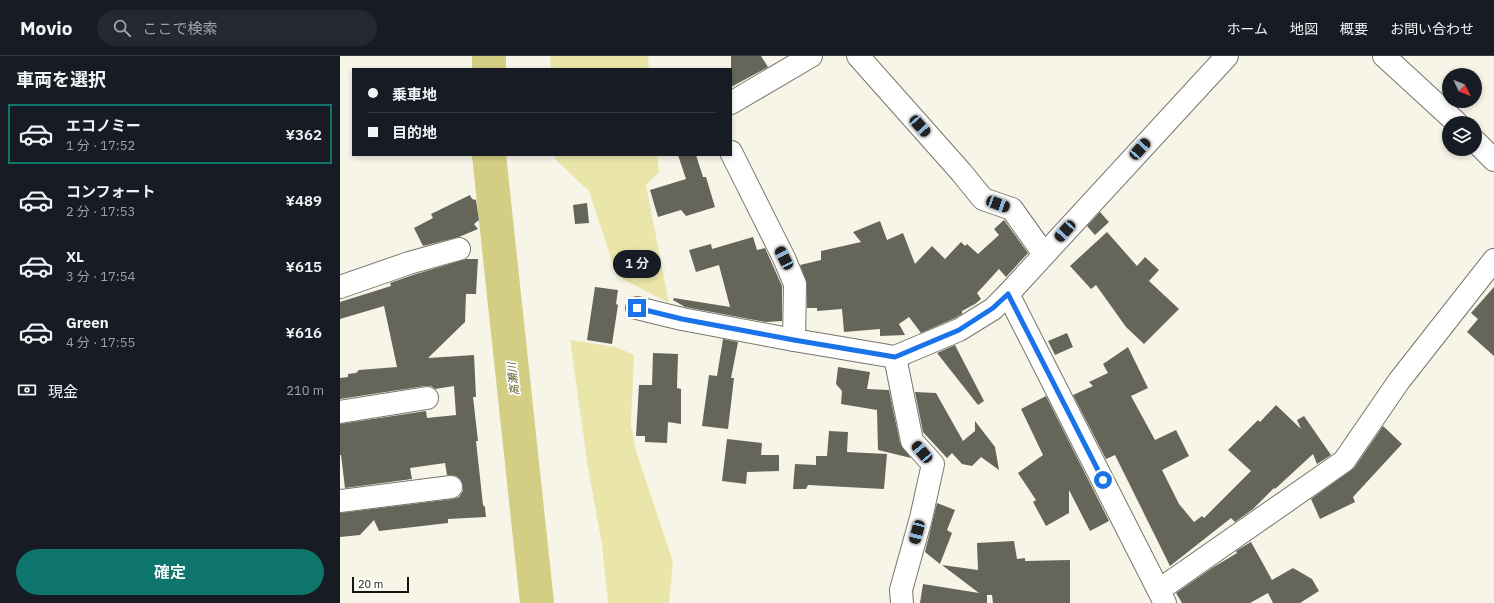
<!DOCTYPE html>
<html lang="ja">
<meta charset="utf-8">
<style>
:root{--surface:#171b24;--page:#242831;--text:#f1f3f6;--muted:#9ea1a6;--line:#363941;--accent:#0f766e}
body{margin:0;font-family:"IBM Plex Sans","Noto Sans JP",sans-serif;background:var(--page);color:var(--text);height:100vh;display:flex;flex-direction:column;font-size:15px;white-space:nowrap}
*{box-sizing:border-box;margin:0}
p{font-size:13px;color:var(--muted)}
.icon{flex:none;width:22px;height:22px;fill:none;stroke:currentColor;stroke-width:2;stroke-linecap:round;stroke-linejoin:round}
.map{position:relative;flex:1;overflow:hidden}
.side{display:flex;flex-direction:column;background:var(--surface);width:340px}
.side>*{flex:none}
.banner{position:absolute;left:12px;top:12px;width:380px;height:88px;border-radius:0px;box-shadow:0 2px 6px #0003;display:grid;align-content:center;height:88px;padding:0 16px;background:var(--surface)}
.needle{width:26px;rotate:133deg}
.tools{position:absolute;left:1102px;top:12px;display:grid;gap:8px}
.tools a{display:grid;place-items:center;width:40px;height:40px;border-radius:50%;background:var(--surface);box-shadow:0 2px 6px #0003;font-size:20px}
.scale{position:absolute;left:12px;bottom:10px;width:57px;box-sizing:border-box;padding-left:4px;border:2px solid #151510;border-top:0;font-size:11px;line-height:14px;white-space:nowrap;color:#151510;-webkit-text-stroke:3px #fff;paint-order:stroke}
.end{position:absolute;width:18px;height:18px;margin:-9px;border:5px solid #1a73e8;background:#fff;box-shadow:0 0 0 2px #fff}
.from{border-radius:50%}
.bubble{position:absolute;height:28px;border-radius:14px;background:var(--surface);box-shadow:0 2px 6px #0003;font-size:13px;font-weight:600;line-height:28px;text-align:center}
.car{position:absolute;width:12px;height:24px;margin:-12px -6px;border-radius:5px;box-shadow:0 0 3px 1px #0007;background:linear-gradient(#222 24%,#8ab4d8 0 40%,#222 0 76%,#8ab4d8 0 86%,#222 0)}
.banner b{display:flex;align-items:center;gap:14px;height:38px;font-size:15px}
.banner b+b{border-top:1px solid var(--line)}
.banner i{width:10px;height:10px;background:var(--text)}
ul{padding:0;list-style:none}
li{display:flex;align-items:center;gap:12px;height:60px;margin:0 8px 6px;padding:0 8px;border:2px solid transparent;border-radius:0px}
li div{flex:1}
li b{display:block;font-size:15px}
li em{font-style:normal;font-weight:600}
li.selected{border-color:var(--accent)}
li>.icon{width:36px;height:36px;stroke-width:1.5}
h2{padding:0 16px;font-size:18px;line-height:48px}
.pay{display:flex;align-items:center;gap:10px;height:44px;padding:0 16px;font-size:15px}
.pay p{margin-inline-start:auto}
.action{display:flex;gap:8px;margin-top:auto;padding:8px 16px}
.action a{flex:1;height:46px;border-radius:24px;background:var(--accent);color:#fff;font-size:16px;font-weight:600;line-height:46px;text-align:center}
header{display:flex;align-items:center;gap:24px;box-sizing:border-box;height:56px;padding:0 20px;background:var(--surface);border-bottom:1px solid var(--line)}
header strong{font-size:19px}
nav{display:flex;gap:22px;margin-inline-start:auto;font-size:14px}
.search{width:280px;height:36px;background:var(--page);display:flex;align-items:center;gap:10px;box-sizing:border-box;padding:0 14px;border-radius:22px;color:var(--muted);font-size:15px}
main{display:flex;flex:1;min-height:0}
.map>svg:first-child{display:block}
.green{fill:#eae6a9}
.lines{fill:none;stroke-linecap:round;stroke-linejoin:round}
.river{stroke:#d4ce84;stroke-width:34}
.building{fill:#66655a}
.minor-casing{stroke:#77766b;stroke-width:24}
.minor{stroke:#fff;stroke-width:22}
.route{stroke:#1a73e8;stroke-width:5}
.labels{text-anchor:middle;stroke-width:3.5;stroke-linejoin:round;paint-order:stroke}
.water-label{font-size:11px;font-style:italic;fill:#5b5720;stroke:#fff}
</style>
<header>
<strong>Movio</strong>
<div class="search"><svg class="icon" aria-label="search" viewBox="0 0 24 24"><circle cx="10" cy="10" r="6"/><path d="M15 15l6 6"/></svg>ここで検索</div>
<nav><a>ホーム</a><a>地図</a><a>概要</a><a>お問い合わせ</a></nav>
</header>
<main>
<section class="side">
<h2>車両を選択</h2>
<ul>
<li class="selected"><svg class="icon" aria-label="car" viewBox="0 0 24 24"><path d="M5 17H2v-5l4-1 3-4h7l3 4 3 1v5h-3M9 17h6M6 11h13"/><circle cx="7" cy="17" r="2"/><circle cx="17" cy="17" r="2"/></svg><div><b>エコノミー</b><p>1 分 · 17:52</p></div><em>¥362</em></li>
<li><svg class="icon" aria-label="car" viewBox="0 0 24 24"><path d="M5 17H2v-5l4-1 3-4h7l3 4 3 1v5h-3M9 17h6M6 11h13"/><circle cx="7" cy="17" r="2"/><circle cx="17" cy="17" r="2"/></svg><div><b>コンフォート</b><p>2 分 · 17:53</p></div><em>¥489</em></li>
<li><svg class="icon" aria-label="car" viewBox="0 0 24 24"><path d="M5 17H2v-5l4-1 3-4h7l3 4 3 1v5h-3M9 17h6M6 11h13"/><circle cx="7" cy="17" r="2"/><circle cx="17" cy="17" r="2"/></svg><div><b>XL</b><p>3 分 · 17:54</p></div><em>¥615</em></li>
<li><svg class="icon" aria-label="car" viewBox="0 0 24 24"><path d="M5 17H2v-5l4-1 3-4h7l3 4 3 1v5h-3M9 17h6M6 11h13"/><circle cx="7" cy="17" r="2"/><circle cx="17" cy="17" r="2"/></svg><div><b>Green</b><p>4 分 · 17:55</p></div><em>¥616</em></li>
</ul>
<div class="pay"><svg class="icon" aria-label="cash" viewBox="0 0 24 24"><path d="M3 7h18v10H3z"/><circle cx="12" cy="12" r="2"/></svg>現金<p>210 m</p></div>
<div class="action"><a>確定</a></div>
</section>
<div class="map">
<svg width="1154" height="547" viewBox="0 0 1154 547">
<rect width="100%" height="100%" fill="#f6f5e8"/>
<g class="green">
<path d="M210 0H308L309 13H211Z"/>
<path d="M215 99H317L319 116 306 129 329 247 277 220 249 135 215 103Z"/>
<path d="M230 284 276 291 294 299 291 369 296 395 333 506 329 547H268L262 489 248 411Z"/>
</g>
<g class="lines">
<g class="river">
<path d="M149 13V0"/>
<path d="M149 99 197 547"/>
</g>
</g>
<g class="building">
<path d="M391 0H421L428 11 391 31Z"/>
<path d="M338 99H356L363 121H366L375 151 346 160 341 154 318 161 310 134 346 123Z"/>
<path d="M130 139 132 143 136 144 139 164 134 168 138 173 119 181 83 190 74 172 93 162 91 158Z"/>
<path d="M247 147 249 167 235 168 233 149Z"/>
<path d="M760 156 769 166 755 179 747 170Z"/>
<path d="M664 164 688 197 666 221 659 213 637 237 641 243 635 248 622 255V258L613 263 581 277 569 261 559 268 565 279 540 280V273L504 276 502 253 477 255V252H467V228L460 209 481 204V195L521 186 513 176 540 165 547 184 563 177 575 208 592 190 605 203 621 186 625 190 627 188 638 198 659 179 654 173Z"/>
<path d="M767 176 797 210 805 201 819 214 809 225 839 253 804 288 786 271 756 229 751 233 730 210Z"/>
<path d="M413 181 417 194 425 192 442 230V265L426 266 345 251 333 244 334 242 390 251 379 209 356 216 349 194 371 188 372 193Z"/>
<path d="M126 203H138L136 238H126L125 266 88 302 134 299 136 341H133L138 385H136L143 449 145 451 146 461 108 463V467L39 475 34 464 20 479 0 481V457L113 443 119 441 123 435V430L121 424 116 420 107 419 105 407 70 412 72 423 5 432 1 399H0V368L86 355 87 362 116 359 114 330 95 333 91 330H85L0 343V322L8 321V318L16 317 19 314 57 311 44 250 0 263V246L51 230 50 227 73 219Z"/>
<path d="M255 231 278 234 276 248 278 249 272 288 247 284Z"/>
<path d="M1154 231V300L1127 276 1138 263 1131 257Z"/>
<path d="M727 277 733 291 715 299 708 285Z"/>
<path d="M383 283 398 286 391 322H394L388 373 362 370 369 319 377 320Z"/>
<path d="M615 289 644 345 638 349 597 297Z"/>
<path d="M788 291 808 332 791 340 815 384 836 374 849 400 822 414 839 448 854 466 862 460 864 462 911 415 888 394 918 364 920 366 936 349 961 373 957 364 964 360 991 399 977 408 973 398 935 433 934 432 913 453 895 466 891 462 830 510 775 399 766 403 733 339 753 330 749 326 768 317 763 308Z"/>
<path d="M313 297 338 298 337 332 341 333V368L328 366 327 387 305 386V380H296L299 329H312Z"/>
<path d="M498 311 530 316 527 333 549 334 560 387 571 402 538 394 537 354 501 348 502 335 496 328Z"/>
<path d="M575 336 596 337 623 385 635 375V365L655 391 659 414 641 401 632 410 622 408 612 397 607 402 583 376Z"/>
<path d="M706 340 769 465 750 475 729 434V457L706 470 693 446 696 444 678 417 703 399 681 353Z"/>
<path d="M1043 370 1062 388 1013 441 1015 446 980 463 971 443 1014 412Z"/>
<path d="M489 375 508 376 507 396 547 398 544 433 468 429 466 433H453L455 408 476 409V400H487Z"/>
<path d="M387 383 422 387 421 399H439V415L407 416 406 428 382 425Z"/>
<path d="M597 447 615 454 607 474 612 477 600 508 585 496Z"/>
<path d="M674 485 677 503 685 502V505L730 504V547H653L652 539H647V547H580L583 528 639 537 602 509 638 514 637 487Z"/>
<path d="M911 486 932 524 953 512 972 523 979 535 960 547H933L928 537 910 547H842L836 537 872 512 897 497 896 495Z"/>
</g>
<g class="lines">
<g class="minor-casing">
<g id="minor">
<path d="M518 0 621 116 643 143 672 153 704 198"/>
<path d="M1044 0 1117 67"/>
<path d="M391 47 471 0"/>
<path d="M1135 85 1154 104"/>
<path d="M391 96 444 202 455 228 454 284"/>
<path d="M0 231 69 207 119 193"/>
<path d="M668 238 825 547"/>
<path d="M297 252 342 263 454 284 555 301 619 274 653 253 668 238 887 0"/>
<path d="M555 301 572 385 593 408 581 462 561 534 562 547"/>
<path d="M0 356 87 342"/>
<path d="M0 445 111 431"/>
<path d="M819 534 1004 405 1059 325 1154 204"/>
</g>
</g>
<use href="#minor" class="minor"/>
</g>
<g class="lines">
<path class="route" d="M297 252 342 263 454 284 555 301 619 274 653 252 668 238 763 424"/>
</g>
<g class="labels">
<g class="water-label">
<text transform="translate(173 323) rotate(-96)" y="4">高瀬川</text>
</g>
</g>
</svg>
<div class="tools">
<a><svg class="needle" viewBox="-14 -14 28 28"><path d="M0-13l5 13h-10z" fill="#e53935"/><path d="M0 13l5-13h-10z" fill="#9ea1a6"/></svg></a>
<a><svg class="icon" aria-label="layers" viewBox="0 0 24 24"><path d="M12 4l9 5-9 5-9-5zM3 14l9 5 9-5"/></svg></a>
</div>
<div class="scale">20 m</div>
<i class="end from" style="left:763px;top:424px"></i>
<i class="end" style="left:297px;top:252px"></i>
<div class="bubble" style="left:273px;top:194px;width:48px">1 分</div>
<i class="car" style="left:580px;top:70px;rotate:138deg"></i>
<i class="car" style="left:800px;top:93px;rotate:42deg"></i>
<i class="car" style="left:658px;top:148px;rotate:110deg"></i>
<i class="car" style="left:725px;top:175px;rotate:222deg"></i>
<i class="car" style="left:444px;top:202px;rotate:333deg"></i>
<i class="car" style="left:582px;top:396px;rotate:320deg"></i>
<i class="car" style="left:577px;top:476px;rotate:195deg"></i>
<div class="banner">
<b><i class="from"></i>乗車地</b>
<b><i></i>目的地</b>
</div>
</div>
</main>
